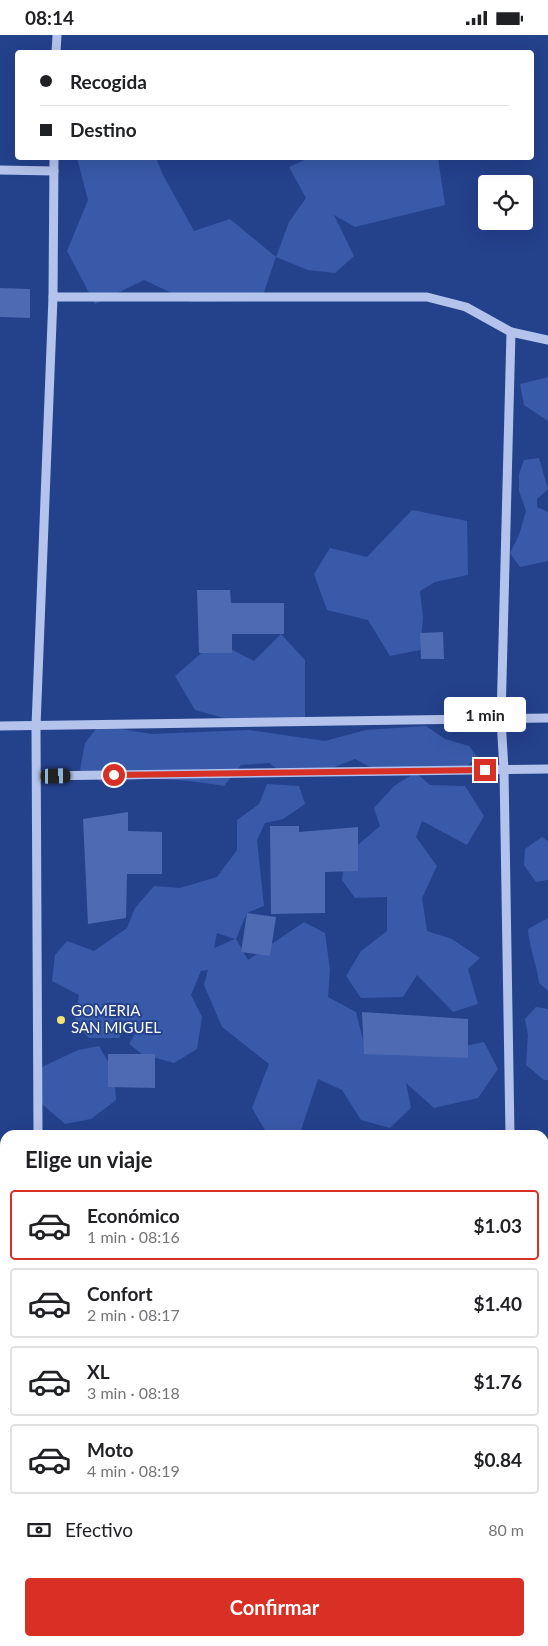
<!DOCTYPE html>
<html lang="es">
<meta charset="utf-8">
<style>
:root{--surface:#fff;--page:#f6f6f6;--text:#202124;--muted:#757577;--line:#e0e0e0;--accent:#d93025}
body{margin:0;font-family:Lato,sans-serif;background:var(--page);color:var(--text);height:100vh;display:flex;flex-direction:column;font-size:19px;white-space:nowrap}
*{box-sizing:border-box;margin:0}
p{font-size:16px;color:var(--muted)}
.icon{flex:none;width:28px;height:28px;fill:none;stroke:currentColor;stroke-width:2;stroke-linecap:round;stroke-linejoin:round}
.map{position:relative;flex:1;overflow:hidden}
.sheet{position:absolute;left:0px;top:1095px;width:549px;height:516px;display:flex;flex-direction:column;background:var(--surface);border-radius:15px 15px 0 0;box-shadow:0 5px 20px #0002}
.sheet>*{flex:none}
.guide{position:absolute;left:15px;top:15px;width:519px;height:110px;border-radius:5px;box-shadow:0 5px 20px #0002;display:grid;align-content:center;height:110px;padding:0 25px;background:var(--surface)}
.tools{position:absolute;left:478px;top:140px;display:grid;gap:10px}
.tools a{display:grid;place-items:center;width:55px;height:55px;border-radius:5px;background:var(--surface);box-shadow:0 5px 20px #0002;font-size:25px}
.end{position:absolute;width:22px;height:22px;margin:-11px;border:6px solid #d93025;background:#fff;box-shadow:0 0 0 2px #fff}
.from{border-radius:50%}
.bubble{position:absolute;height:35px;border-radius:5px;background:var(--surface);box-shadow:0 5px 20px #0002;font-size:16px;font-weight:700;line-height:35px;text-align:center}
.car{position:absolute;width:15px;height:30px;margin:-15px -8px;border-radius:6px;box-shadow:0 0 4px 1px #0007;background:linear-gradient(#222 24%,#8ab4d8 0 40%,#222 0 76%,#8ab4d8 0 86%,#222 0)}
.guide b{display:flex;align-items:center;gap:18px;height:48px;font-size:19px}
.guide b+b{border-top:1px solid var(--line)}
.guide i{width:12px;height:12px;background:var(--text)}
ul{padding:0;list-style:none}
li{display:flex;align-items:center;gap:15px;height:70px;margin:0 10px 8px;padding:0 15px;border:2px solid var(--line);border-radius:5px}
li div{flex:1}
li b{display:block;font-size:19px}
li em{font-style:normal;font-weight:700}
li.selected{border-color:var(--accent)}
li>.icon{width:45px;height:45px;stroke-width:1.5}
h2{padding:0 25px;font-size:22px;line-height:60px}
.pay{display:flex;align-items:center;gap:12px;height:55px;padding:0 25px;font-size:19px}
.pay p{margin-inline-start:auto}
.cta{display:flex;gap:10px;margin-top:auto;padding:10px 25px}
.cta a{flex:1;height:58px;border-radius:5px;background:var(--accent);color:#fff;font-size:20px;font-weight:700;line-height:58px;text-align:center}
.status{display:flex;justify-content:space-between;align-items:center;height:35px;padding:0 25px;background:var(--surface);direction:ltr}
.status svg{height:14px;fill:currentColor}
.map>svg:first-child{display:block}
.green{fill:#395aa9;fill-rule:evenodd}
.building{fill:#4d6ab3}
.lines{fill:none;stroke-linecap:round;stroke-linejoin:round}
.minor{stroke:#b3c3eb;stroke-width:9}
.route{stroke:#d93025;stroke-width:6}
.poi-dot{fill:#f5e577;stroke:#24418c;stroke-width:2}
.labels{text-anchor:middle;stroke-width:4;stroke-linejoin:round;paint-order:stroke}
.poi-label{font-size:15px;fill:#fff;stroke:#24418c;text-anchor:start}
</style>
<div class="status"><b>08:14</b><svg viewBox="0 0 49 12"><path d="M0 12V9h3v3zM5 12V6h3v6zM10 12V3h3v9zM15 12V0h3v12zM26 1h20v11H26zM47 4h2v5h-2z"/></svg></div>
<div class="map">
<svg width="548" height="1611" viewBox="0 0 548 1611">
<rect width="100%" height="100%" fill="#24418c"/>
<g class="green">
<path d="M77 123H156L163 140 194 196 230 184 276 222 289 187 306 163 289 132 309 123H438L445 170 355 192 334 180 354 221 335 238 308 235 276 222 261 266 191 267 144 245 95 269 67 216 88 165Z"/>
<path d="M548 342V386L524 370 520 349Z"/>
<path d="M539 423 548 454 537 464V472L548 477V526L520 532 510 518 519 500 526 476 519 456V439L524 425Z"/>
<path d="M412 475 467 486 468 540 435 547 420 556 423 583 420 615 390 621 368 585 327 575 314 539 330 513 367 522Z"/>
<path d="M281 599 305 625V687L242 688 195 675 175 641 215 606 254 626Z"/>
<path d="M99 690 151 699 249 695 325 706 366 695 426 691 445 704 469 711 477 722 460 738H416L430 750 465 751 484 781 467 810 422 786 416 802 437 831 422 863 427 896 452 904 480 923 468 934 478 969 453 977 417 940 403 962 361 963 346 941 361 916 387 896V862L355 863 342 845 345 821 380 791 374 773 394 751 415 738 379 737 355 724 322 737 289 742 269 728 241 730 224 751C184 745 146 740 106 749L80 735 85 708Z"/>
<path d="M267 749 299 751 305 769 283 784 265 788 257 805 264 871 247 878 236 904 248 925 304 887 325 898 330 935 328 962 356 977 364 1009 438 1017 484 1007 498 1034 478 1063 434 1073 406 1048 411 1073 390 1093 361 1085 342 1055 318 1044 300 1098 265 1095 252 1073 269 1029 222 992 204 950 208 935 201 936 191 960 202 982 197 1014 174 1028 142 1019 129 1009 138 993 130 984 119 1003H89L74 988 79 960 52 946 55 920 67 906 94 916 127 893 135 873 154 851 180 853 217 842 237 815V785L259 769ZM217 898 235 904 214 913Z"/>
<path d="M542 802 548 806V845L536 847 524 830 525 814Z"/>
<path d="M548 883V956L539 948C537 929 529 913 528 894Z"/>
<path d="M536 972 548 974V1045H544L526 1030 528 1000 525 984Z"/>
<path d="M99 1011 114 1037 116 1065 91 1084 65 1089 41 1068 42 1032 78 1015Z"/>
<path d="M544 1241H548V1278L544 1279Z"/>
<path d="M548 1410V1469L544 1467V1434Z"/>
<path d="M0 1424 5 1426 4 1552H0Z"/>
<path d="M548 1589V1611H539L537 1606H544V1591Z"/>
<path d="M211 1606H269L284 1611H197Z"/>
<path d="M291 1606H423L421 1611H289Z"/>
</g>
<g class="building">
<path d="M0 253 30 254V283L0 282Z"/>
<path d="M197 555H230L231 568H284V599H232V618H199Z"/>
<path d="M443 597 444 624H421L420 598Z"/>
<path d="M128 777V796L162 797V839H127L126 883 88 889 83 784Z"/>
<path d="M270 791H299V797L358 792V836L325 837V878L271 879Z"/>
<path d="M247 878 276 882 270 921 241 917Z"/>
<path d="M362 977 468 984V1023L364 1019Z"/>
<path d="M108 1019H155V1053L108 1052Z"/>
</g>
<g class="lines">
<g class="minor">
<path d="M56 18 57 0"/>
<path d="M0 135 54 136"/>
<path d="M53 262H427L466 272 511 297 548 305"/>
<path d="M0 691 548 683"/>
<path d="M37 741 548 734"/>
<path d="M38 1100 36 691 53 262 54 122"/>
<path d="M510 1100 504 735 501 684 511 297"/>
<path d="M544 1226 548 1225"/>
<path d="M0 1251 5 1250"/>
<path d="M0 1269 5 1271"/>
<path d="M544 1288 548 1287"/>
<path d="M42 1606V1611"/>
<path d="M521 1606V1611"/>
</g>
</g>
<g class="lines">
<path class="route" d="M114 740 485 735"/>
</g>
<circle class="poi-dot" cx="61" cy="985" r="5"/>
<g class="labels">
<g class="poi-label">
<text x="71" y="981">GOMERIA<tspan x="71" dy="17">SAN MIGUEL</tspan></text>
</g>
</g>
</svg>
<div class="tools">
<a><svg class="icon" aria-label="locate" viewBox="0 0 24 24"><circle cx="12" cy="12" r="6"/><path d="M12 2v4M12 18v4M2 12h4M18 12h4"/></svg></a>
</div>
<i class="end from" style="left:114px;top:740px"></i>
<i class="end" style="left:485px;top:735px"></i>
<div class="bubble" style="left:444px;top:662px;width:82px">1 min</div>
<i class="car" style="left:56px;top:741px;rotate:89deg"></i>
<div class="guide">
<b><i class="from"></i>Recogida</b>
<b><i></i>Destino</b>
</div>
<section class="sheet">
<h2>Elige un viaje</h2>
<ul>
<li class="selected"><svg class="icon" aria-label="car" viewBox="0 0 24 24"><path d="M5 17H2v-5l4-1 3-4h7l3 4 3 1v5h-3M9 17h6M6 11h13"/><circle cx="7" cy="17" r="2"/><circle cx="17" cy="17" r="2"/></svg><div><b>Económico</b><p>1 min · 08:16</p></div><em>$1.03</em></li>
<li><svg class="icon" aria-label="car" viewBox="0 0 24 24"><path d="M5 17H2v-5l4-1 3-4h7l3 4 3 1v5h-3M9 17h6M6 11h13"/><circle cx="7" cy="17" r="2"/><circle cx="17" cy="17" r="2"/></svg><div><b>Confort</b><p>2 min · 08:17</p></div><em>$1.40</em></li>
<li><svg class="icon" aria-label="car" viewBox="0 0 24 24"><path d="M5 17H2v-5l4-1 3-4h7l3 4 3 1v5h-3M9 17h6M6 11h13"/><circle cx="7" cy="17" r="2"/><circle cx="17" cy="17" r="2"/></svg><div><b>XL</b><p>3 min · 08:18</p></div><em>$1.76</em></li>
<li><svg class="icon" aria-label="car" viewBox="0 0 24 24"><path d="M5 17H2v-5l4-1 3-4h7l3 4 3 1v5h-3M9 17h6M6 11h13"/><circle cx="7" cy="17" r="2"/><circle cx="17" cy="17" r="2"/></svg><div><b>Moto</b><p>4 min · 08:19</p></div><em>$0.84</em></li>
</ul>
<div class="pay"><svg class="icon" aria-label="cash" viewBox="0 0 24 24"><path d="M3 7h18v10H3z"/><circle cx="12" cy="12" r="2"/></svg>Efectivo<p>80 m</p></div>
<div class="cta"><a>Confirmar</a></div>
</section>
</div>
